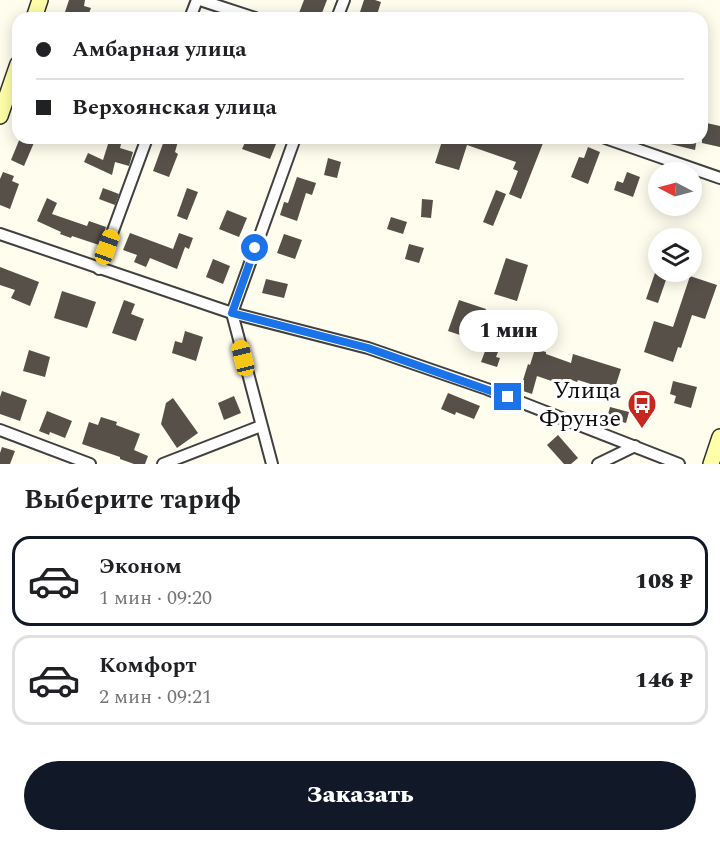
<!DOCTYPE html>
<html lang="ru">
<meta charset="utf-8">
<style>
:root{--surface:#fff;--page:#f2f2f2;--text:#202124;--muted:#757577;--line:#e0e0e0;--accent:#111827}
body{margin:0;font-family:Spectral,serif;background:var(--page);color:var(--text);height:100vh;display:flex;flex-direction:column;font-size:22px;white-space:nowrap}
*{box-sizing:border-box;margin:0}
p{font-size:20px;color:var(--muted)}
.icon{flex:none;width:33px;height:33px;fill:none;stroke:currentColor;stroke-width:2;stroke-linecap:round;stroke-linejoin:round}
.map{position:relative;height:464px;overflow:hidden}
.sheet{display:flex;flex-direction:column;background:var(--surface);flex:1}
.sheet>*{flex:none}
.guide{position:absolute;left:12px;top:12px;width:696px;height:132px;border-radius:18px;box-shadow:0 3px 15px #0003;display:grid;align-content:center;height:132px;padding:0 24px;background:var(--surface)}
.needle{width:39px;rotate:276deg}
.controls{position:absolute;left:648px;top:162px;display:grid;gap:12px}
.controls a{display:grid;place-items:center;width:54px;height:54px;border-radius:50%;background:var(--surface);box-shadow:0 3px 15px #0003;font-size:30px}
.end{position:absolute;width:27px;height:27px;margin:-14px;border:8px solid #1a73e8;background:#fff;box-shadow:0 0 0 3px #fff}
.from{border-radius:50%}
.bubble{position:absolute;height:42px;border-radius:21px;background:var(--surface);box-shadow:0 3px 15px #0003;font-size:20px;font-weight:800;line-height:42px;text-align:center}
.car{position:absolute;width:18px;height:36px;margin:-18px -9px;border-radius:8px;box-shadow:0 0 4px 2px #0007;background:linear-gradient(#f5c518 24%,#345 0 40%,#f5c518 0 76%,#345 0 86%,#f5c518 0)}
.guide b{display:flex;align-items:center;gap:21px;height:57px;font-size:22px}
.guide b+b{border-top:2px solid var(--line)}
.guide i{width:15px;height:15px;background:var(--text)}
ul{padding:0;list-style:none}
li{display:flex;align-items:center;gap:18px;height:90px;margin:0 12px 9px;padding:0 12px;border:3px solid var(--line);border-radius:18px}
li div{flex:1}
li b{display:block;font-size:22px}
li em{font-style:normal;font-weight:800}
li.on{border-color:var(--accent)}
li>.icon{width:54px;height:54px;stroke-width:1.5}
h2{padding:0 24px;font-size:27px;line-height:72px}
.action{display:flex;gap:12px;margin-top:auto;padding:12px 24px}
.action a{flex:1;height:69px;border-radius:36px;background:var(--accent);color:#fff;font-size:24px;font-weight:800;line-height:69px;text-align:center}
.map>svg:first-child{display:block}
.building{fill:#565049}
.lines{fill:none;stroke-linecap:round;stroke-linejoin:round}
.street-casing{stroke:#404040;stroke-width:14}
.secondary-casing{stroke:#2f2f2f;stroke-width:18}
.street{stroke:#fff;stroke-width:10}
.secondary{stroke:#ffffa9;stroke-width:15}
.route{stroke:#1a73e8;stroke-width:8}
.labels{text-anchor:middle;stroke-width:6;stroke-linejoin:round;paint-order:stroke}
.poi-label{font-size:24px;fill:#0d0d0d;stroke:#fff;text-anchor:end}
</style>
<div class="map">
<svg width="720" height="464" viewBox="0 0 720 464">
<rect width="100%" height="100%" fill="#fffdee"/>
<g class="building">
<path d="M69 0H85L84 6 91 8 87 18H63Z"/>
<path d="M304 0H327L320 18H313L299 13Z"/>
<path d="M364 0H375L381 2 376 18H358Z"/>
<path d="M702 122 720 126V147L702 143Z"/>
<path d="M20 138H36L24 166 11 160Z"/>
<path d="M165 138H179L175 152 178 154 169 177 153 171Z"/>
<path d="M247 138H260L276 144 270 159 242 149Z"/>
<path d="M443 138H545L521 199 509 194 518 171 513 169 516 162 467 145 459 170 435 163Z"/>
<path d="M662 138H697L695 150 662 142Z"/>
<path d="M109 141 121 144 120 148 133 152 129 166 115 162 112 175 84 162 88 153 103 160Z"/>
<path d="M588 147 600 152 588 184 571 177 579 157 584 158Z"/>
<path d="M328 158 341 162 337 178 324 175Z"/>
<path d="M3 172 14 176 12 181 19 184 10 209 0 205V179Z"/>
<path d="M627 172 640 177 633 197 614 190 617 181 623 183Z"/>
<path d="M297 177 316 183 312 195 306 193 297 221 280 215 284 202 288 203Z"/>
<path d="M103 188 119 194 115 205 99 199Z"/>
<path d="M187 188 198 192 187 220 177 216Z"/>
<path d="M496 190 506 194 493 226 483 222Z"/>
<path d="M47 198 57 203 52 214 87 226 89 221 106 227 99 245 72 236 71 238 60 234 61 232 37 221Z"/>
<path d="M422 199 433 200 431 218 421 217Z"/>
<path d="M227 210 247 218 239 237 219 229Z"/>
<path d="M391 217 407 222 403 234 387 229Z"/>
<path d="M130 233 173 249 179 233 193 238 189 249 185 247 177 269 150 258 146 267 134 262 137 255 123 250Z"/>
<path d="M284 234 302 240 295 259 277 253Z"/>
<path d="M409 244 424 248 419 263 405 259Z"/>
<path d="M506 258 528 265 517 301 494 294Z"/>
<path d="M213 259 230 266 223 284 206 277Z"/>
<path d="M0 267 39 282 30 306 11 298 15 290 0 285Z"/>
<path d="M655 273 667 277 658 303 646 299Z"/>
<path d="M690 276 717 285 705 319 692 315 681 348 678 347 673 362 644 352 654 321 673 327Z"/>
<path d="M266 279 288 284 284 298 262 293Z"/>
<path d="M62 291 96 302 87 328 54 318Z"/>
<path d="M124 300 135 304 131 314 144 319 136 341 112 333Z"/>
<path d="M459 300 486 309 479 332 463 327 460 335 448 331Z"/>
<path d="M185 331 203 337 196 361 172 353 175 341 182 343Z"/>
<path d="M490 338 502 342 496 357 500 358 497 367 481 362Z"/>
<path d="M535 349 546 352V354L571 363 573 354 621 369 613 394 596 389 597 386 578 380 577 382 569 379 566 386 537 376 532 394 520 390 528 364 530 365Z"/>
<path d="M29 350 50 357 45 377 23 371Z"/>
<path d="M673 381 697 387 691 408 674 403 676 396 670 394Z"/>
<path d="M2 391 27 400 20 421 0 414V397Z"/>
<path d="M448 393 480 406 474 419 456 412 455 415 441 409Z"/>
<path d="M234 396 241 413 224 420 218 403Z"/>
<path d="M173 398 198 433 177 448 161 424 166 403Z"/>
<path d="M610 407 629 412 626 423 607 418Z"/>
<path d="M47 411 72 421 65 438 50 432 49 435 39 431Z"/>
<path d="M101 417 117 422 116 425 140 434 134 450 148 456 145 464H134L120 459V457L82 444 89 422 98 425Z"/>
<path d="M558 435 578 458 571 464H564L547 445Z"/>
<path d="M2 447 15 451 10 464H0V453Z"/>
</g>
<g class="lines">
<g class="street-casing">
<g id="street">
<path d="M200 0 255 18"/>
<path d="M190 18 197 0"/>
<path d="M337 18 344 0"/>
<path d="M605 138 720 178"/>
<path d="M0 234 232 313 368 348 487 389 679 464"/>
<path d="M99 269 147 138"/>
<path d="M0 430 90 464"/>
<path d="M163 464 261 426"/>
<path d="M272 464 232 313 295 138"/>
<path d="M598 464 635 446"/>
</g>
</g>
<g class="secondary-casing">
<g id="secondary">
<path d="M34 18 40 0"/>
<path d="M0 116 18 64"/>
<path d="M711 464 720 437"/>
</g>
</g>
<use href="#street" class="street"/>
<use href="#secondary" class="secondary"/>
</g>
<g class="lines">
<path class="route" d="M255 248 232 313 368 348 508 397"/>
</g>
<defs>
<g id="bus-pin" transform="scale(1.5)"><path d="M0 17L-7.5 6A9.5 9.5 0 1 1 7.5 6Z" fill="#c4281f" stroke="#fff"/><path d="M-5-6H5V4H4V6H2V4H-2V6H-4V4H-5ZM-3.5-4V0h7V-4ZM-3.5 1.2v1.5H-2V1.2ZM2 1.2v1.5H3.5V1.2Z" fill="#fff"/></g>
</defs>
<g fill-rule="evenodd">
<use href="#bus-pin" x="642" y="404"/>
</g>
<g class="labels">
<g class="poi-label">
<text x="621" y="398">Улица<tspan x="621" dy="28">Фрунзе</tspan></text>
</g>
</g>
</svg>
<div class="controls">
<a><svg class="needle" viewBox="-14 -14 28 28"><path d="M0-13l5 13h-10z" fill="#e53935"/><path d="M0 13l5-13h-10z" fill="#757577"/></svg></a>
<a><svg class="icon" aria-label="layers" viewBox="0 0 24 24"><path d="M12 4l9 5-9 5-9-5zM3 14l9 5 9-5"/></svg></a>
</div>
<i class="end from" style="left:255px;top:248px"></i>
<i class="end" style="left:508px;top:397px"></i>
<div class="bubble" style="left:459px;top:310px;width:99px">1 мин</div>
<i class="car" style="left:107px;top:247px;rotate:20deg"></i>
<i class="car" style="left:243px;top:358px;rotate:346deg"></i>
<div class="guide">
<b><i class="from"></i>Амбарная улица</b>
<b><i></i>Верхоянская улица</b>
</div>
</div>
<section class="sheet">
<h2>Выберите тариф</h2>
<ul>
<li class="on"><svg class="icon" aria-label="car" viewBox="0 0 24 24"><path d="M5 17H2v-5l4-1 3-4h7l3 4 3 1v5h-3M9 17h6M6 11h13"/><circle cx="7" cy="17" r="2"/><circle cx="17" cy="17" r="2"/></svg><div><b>Эконом</b><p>1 мин · 09:20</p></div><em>108 ₽</em></li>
<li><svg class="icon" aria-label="car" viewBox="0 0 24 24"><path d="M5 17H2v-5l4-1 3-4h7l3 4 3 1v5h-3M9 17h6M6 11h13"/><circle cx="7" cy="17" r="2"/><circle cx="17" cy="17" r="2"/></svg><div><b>Комфорт</b><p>2 мин · 09:21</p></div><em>146 ₽</em></li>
</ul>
<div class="action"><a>Заказать</a></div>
</section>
